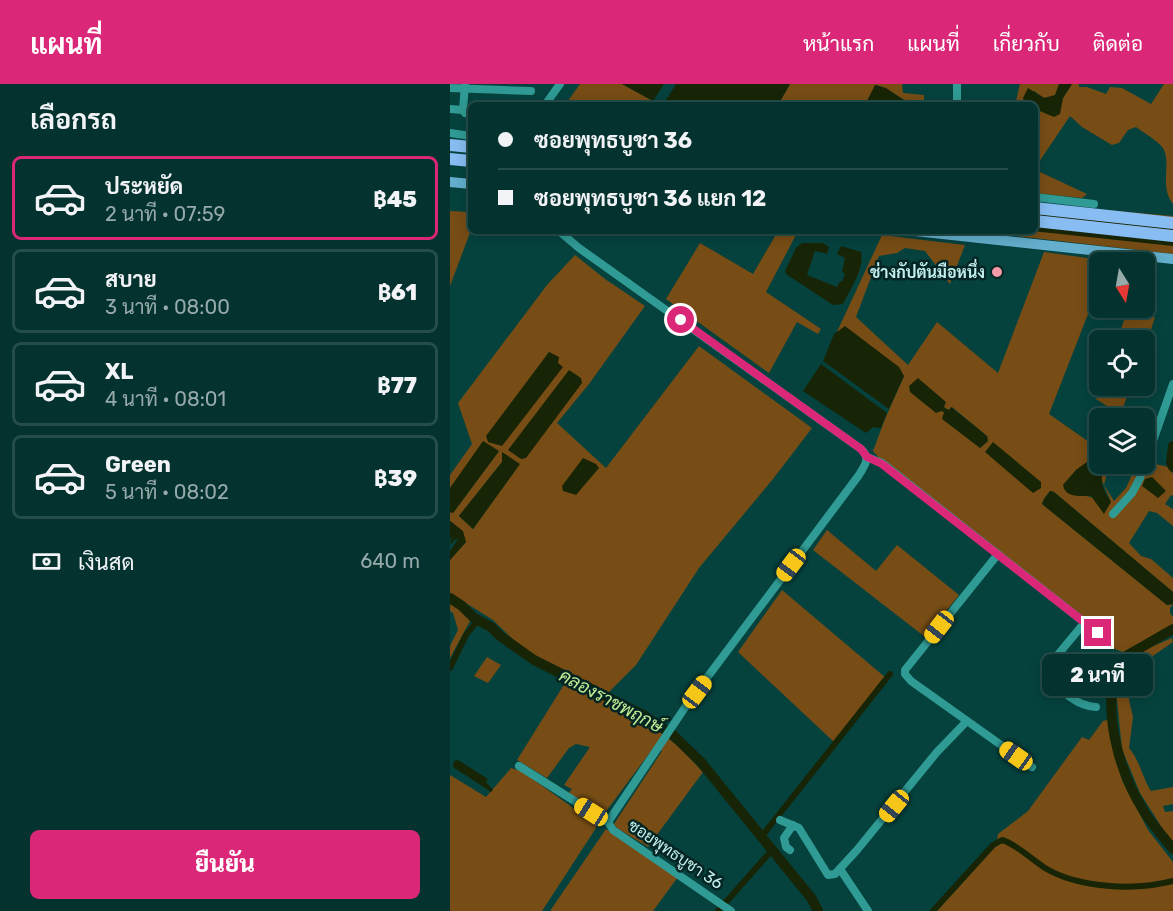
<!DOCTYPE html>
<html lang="th">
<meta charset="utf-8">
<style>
:root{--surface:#04322e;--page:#0d3a36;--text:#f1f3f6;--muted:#97aaaa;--line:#254d4a;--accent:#db2777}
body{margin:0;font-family:Rubik,Sarabun,sans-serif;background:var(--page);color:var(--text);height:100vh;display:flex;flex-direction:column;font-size:22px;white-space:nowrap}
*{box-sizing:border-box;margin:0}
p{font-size:20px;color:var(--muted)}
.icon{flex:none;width:33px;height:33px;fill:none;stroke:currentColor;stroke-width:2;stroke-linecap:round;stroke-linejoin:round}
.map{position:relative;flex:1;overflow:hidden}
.sheet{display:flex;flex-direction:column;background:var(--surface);width:450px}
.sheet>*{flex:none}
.guide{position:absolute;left:18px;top:18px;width:570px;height:132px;border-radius:9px;box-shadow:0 3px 15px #0003,0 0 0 2px var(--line);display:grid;align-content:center;height:132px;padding:0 30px;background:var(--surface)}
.needle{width:39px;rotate:169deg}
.fabs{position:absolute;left:639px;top:168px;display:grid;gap:12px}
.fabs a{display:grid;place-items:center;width:66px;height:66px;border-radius:9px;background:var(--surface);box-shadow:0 3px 15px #0003,0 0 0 2px var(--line);font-size:30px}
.end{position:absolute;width:27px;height:27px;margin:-14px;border:8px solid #db2777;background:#fff;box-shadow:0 0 0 3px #fff}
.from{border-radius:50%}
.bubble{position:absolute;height:42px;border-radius:9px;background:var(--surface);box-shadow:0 3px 15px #0003,0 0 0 2px var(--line);font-size:20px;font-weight:800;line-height:42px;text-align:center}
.car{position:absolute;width:18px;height:36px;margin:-18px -9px;border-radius:8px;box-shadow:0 0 4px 2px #0007;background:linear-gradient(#f5c518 24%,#345 0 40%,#f5c518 0 76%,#345 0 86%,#f5c518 0)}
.guide b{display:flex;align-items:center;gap:21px;height:57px;font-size:22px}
.guide b+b{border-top:2px solid var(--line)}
.guide i{width:15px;height:15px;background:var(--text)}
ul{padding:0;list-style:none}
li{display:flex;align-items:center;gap:18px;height:84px;margin:0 12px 9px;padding:0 18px;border:3px solid var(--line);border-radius:9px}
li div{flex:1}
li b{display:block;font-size:22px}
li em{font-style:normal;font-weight:800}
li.selected{border-color:var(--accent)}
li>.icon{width:54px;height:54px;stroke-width:1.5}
h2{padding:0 30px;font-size:27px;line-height:72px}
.pay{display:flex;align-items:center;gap:15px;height:66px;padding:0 30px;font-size:22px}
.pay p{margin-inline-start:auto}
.cta{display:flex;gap:12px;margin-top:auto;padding:12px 30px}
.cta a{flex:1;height:69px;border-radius:9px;background:var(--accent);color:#fff;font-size:24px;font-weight:800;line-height:69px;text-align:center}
header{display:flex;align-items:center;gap:36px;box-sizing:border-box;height:84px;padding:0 30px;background:var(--accent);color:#fff}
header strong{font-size:28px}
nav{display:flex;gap:33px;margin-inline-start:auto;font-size:21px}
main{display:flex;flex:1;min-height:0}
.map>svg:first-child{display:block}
.green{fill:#774d15;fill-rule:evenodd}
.water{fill:#172506}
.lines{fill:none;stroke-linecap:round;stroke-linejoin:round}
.canal{stroke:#172506;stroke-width:6}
.river{stroke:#172506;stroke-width:10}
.minor{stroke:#309a94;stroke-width:8}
.major{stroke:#64afcd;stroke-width:10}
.highway{stroke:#87bdf3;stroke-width:12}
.route{stroke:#db2777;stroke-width:8}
.poi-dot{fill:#f39aa8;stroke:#042523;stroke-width:2}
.labels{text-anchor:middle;stroke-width:5;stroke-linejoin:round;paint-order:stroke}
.poi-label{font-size:16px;font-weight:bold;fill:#c3f0ec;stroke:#042523;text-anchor:end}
.street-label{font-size:16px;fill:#c3f0ec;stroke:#042523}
.water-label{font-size:18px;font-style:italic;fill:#c3ec95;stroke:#042523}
</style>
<header>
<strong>แผนที่</strong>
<nav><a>หน้าแรก</a><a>แผนที่</a><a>เกี่ยวกับ</a><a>ติดต่อ</a></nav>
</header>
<main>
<section class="sheet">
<h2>เลือกรถ</h2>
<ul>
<li class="selected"><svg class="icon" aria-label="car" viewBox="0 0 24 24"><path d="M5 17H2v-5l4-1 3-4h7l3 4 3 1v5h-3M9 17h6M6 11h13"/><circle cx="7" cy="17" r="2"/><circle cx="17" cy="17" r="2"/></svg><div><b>ประหยัด</b><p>2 นาที · 07:59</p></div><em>฿45</em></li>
<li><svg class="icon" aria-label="car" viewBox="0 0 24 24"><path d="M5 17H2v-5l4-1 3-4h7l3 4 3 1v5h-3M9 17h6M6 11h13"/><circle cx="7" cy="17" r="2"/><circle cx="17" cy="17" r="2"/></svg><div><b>สบาย</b><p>3 นาที · 08:00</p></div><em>฿61</em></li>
<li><svg class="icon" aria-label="car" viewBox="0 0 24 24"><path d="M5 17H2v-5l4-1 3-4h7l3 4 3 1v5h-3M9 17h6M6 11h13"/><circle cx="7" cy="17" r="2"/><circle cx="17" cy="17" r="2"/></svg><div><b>XL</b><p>4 นาที · 08:01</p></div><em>฿77</em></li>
<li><svg class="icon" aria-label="car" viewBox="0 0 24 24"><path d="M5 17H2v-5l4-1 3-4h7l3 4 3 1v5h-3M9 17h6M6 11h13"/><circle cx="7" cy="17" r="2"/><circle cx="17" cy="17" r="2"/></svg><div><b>Green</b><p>5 นาที · 08:02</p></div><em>฿39</em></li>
</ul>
<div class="pay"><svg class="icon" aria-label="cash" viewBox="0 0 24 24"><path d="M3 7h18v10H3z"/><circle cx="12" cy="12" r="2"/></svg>เงินสด<p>640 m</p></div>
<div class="cta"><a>ยืนยัน</a></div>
</section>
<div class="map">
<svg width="723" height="827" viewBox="0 0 723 827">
<rect width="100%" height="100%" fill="#05423e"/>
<g class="green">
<path d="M130 0H172L203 17V21H115Z"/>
<path d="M340 0H452L453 9 474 11V21C454 21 445 6 426 1L415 21H328Z"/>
<path d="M570 0H609V1L605 12 594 14 584 7 573 14 576 21H565Z"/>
<path d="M622 0H629V3H637L656 10 660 3 672 4 701 20 714 0H723V120C709 102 722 79 713 64 707 56 694 49 686 43L678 46 669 59 662 61 632 43 620 32 589 78 590 88 637 110 632 114 585 109V25L589 26 613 14Z"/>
<path d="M585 116 588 117V120L723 132V170L522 147H585Z"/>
<path d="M0 127 21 128V146L0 202Z"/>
<path d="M328 147H348L316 208 371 245 368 250 347 238 319 289 216 215 250 159 303 190Z"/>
<path d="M432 151 515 161 500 200 475 167 455 164 447 169 429 172 406 233 458 281 487 238 548 289 594 168 659 177V178H650L649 202 599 330 649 365V376L645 373 626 386 613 401 636 412 661 418 650 392 653 380 659 381 654 401 664 417 676 404 685 384 705 380 719 383 723 390V412L721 411 715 420 723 425V442L707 429 699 427 679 459 691 472 701 475 723 494V508L604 408 600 407 594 415 592 420 717 521 723 520 720 524V529L723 533V541L673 568C660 564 654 559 650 546L430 375 423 367 435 335 454 292 386 250ZM494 323 499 326 502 323 537 352 538 357 530 364 494 331V328L491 327 488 329Z"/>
<path d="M125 171 155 195 195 222 139 300 107 339 156 384 249 262 362 344 323 395 249 484 186 581 158 609 94 577 71 563 43 536 0 509V476L16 458 3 439 0 437V428L3 429 49 367 29 365 0 404V391L22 360 8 319 97 201ZM99 268 108 273V279L112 283 38 358ZM53 369 69 381 23 445 9 432 52 378Z"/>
<path d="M677 228 705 233 695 264 694 256H667Z"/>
<path d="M651 302H681L671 329 669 330 646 315Z"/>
<path d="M377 446 426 487 447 461 509 511 475 553 363 466Z"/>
<path d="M332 506 436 594 384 658 288 568Z"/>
<path d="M0 520 16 528 20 537 0 574V562L8 546 3 529 0 527Z"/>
<path d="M722 554 723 558 681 587 679 616 683 633 679 664C690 677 692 693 701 707L723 703V720L713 722 715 728 723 727V761L690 709 672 665 666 606 671 581 680 572Z"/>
<path d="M37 573 51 581 38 599 24 592Z"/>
<path d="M115 599C151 612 188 631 219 655 231 664 242 677 253 688L198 763 167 744 164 740 212 667 204 663 154 730 118 710 122 705 114 701 140 663 126 660 119 664 97 694 67 676Z"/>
<path d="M661 635V645L672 696 698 746 723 778V827H487L546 762 548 750 578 727 632 653 639 656 653 637Z"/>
<path d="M61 684 71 687 146 740V744L92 827H0V691L36 713Z"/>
<path d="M156 745 228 793 203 827H100Z"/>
</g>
<g class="water">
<path d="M172 0H214L203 17Z"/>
<path d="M226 0H340L328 21H213Z"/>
<path d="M609 0H622L613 14 610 30 604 33 585 25V21H576L573 14 578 4 594 14 605 11Z"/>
<path d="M425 1 436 4 461 21H415Z"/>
<path d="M585 120 723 135V162L582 147H585Z"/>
<path d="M352 159H373L379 163 377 170 365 167 357 191 387 203 390 197 392 198 395 190 392 188 395 174 387 170 391 162 411 168C415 184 400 206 393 220L383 221 336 190 335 187 346 164Z"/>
<path d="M395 242 449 283 454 292 439 325 373 277 384 250Z"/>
<path d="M99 268 109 273 108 279 113 283 52 362 38 358 36 352Z"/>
<path d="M371 280 437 329 431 344 423 343 416 349 353 307Z"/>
<path d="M119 286 131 294 132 299 76 374 71 375 58 366Z"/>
<path d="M468 294 496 318 494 323 496 325 499 326 501 323 537 352 538 357 530 364 492 335 494 328 491 327 486 329 460 308 459 302Z"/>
<path d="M33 357 49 367 3 429 0 428V404Z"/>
<path d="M543 358 591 398V404L583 409 535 368Z"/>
<path d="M52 368 70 380 23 445 9 432 52 378Z"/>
<path d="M645 372 649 376 650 380H654C650 397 651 402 661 418L654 430 641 412C630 412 615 414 613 401L626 386Z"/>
<path d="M133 374 146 380 149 384 126 411 113 407 112 402Z"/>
<path d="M702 393 716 407 708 414 692 402 695 395Z"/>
<path d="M600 407 604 408 723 508V520L717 521 592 420 594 415Z"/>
<path d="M0 437 13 447 16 458 0 476V467L8 455 4 456 2 460 0 458 3 453 0 455Z"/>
<path d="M8 676 38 695 36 698 43 706 41 708 3 683 4 677Z"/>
</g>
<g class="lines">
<g class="canal">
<path d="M0 584 16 551 28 536"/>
<path d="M312 752 440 590"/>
<path d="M268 827 323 765"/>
<path d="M483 827 543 761 552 756C565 759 582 776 595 784 628 804 685 807 723 797"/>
</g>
<g class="river">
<path d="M723 362 721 379 723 383"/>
<path d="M0 514 12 522 24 534 41 543 50 552 84 576 195 632 224 652 250 677 362 815 368 827"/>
<path d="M723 545 671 575C668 581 665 589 663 596 656 640 671 692 695 729 703 742 714 753 723 765"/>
</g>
<g class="minor">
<path d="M0 4 81 7"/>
<path d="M95 21 110 0"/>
<path d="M507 21V0"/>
<path d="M0 25 13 26"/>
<path d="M15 29 13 26 15 0"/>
<path d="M0 49 21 52"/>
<path d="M585 113 644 120"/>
<path d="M109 147 129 164 411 365C421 374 415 381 409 391L238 619 158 738 163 746 281 827"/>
<path d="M417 373 432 379 648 549"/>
<path d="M663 430 682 409 690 394 723 300"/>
<path d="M548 470 455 586V590L461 597 582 683"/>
<path d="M635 538 596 585 595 590C609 604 625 622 646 623"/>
<path d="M69 682 158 738"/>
<path d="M330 736 349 744 378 791 385 790 407 766 487 668 517 637"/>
<path d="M340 766 336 763 334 754 343 741"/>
<path d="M390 785 418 827"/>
</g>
<g class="major">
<path d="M0 98 21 100"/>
<path d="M465 147 723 175"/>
</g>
<g class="highway">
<path d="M0 61 21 63"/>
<path d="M0 75 21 77"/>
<path d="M585 124 723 139"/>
<path d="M585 137 723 152"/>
</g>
</g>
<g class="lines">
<path class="route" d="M231 236 411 365 417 373 432 380 648 549"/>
</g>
<circle class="poi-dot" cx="547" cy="188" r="6"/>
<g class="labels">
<g class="poi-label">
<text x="535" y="194">ช่างกัปตันมือหนึ่ง</text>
</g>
<g class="street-label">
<text transform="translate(226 770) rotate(34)" y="6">ซอยพุทธบูชา 36</text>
</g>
<g class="water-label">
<text transform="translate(161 617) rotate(28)" y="6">คลองราชพฤกษ์</text>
</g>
</g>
</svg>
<div class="fabs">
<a><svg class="needle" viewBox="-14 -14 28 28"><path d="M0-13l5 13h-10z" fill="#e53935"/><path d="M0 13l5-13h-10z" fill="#97aaaa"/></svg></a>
<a><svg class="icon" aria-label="locate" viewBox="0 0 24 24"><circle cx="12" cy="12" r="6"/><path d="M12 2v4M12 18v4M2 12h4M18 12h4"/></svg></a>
<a><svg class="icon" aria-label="layers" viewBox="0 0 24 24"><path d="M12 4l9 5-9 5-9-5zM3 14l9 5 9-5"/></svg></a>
</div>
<i class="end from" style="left:231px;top:236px"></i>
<i class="end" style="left:648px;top:549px"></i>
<div class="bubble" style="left:592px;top:570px;width:111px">2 นาที</div>
<i class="car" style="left:341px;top:481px;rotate:217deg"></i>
<i class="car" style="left:489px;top:543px;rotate:218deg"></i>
<i class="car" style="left:247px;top:608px;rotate:37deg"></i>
<i class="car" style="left:566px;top:672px;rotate:305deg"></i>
<i class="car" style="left:444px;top:722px;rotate:219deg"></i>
<i class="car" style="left:141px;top:728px;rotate:302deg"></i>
<div class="guide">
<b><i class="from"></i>ซอยพุทธบูชา 36</b>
<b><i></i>ซอยพุทธบูชา 36 แยก 12</b>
</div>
</div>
</main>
